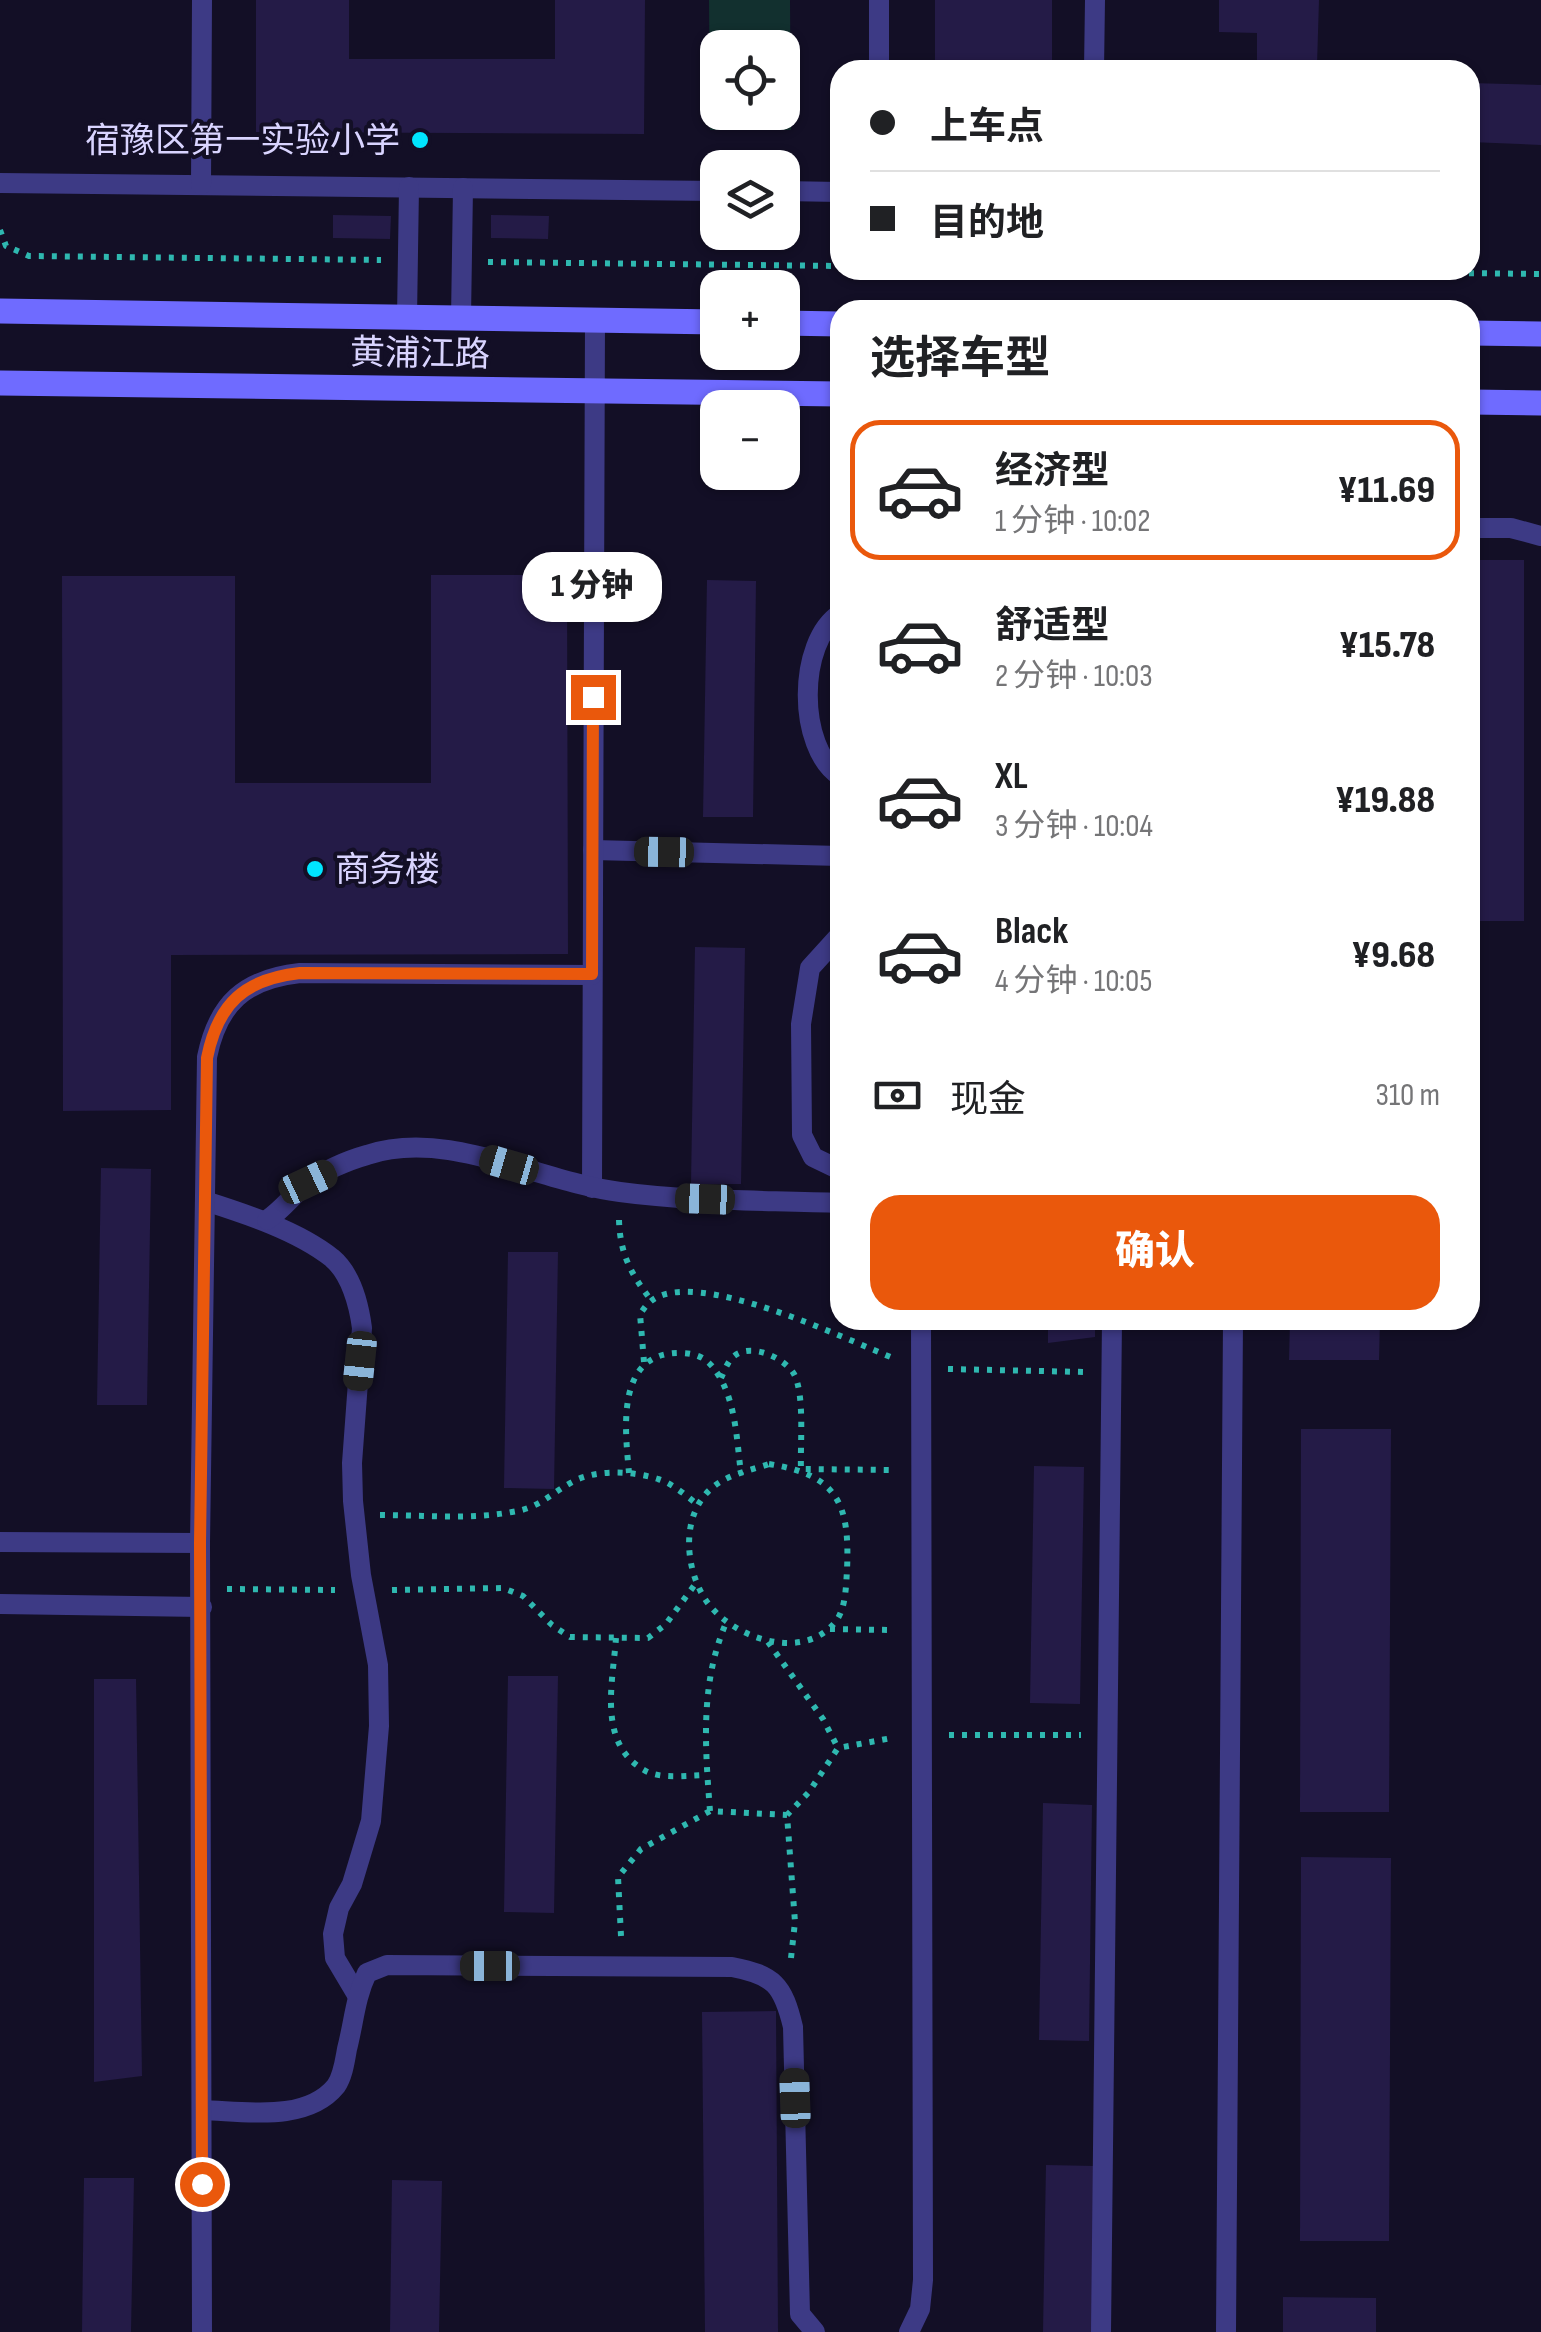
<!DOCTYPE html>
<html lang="zh">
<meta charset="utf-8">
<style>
:root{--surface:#fff;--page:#f6f6f6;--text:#202124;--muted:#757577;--line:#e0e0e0;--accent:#ea580c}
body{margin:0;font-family:"Sofia Sans Condensed","Noto Sans SC",sans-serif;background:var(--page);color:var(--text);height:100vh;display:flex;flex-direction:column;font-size:38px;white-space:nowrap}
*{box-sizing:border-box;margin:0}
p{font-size:32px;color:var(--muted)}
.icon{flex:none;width:55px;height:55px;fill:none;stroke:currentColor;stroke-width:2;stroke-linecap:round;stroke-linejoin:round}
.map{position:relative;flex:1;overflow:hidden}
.side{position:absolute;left:830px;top:300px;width:650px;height:1030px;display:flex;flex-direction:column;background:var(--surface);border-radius:30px;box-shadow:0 2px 8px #0004}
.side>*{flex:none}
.banner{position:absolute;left:830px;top:60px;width:650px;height:220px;border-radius:30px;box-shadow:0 2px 8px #0004;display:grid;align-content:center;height:220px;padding:0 40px;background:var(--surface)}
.controls{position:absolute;left:700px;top:30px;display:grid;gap:20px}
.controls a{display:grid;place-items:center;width:100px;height:100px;border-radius:20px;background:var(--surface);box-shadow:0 2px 8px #0004;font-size:50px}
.end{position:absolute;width:45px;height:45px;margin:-22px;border:12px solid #ea580c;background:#fff;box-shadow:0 0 0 5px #fff}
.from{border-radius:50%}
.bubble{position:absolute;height:70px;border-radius:30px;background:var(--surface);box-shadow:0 2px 8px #0004;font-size:32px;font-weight:800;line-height:70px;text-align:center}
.car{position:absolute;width:30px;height:60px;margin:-30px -15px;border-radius:12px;box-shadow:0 0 8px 2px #0007;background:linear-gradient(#222 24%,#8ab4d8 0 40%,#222 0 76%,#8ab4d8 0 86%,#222 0)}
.banner b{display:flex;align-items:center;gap:35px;height:95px;font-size:38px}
.banner b+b{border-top:2px solid var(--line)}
.banner i{width:25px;height:25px;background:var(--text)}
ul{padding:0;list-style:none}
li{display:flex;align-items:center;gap:30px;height:140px;margin:0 20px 15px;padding:0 20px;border:5px solid transparent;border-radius:30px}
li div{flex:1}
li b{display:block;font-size:38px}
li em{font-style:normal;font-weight:800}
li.on{border-color:var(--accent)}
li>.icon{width:90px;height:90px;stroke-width:1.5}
h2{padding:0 40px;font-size:45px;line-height:120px}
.pay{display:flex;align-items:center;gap:25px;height:110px;padding:0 40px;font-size:38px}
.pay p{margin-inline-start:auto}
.action{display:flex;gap:20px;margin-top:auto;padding:20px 40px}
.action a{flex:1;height:115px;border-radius:30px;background:var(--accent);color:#fff;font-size:40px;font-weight:800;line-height:115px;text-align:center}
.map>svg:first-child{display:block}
.green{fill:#12302f;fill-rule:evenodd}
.building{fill:#241b47}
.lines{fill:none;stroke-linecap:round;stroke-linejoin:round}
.path{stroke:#2fb8b0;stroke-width:6;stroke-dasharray:5 8;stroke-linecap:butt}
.lane{stroke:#3d3a85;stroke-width:20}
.secondary{stroke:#6f6bff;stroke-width:25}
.route{stroke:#ea580c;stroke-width:12}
.poi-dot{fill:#00e5ff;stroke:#130f26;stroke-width:4}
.labels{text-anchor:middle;stroke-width:8;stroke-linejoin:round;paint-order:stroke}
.poi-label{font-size:35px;fill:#d9d4ff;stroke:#130f26;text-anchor:end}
.street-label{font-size:35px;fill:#d9d4ff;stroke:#130f26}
</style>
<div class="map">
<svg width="1541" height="2332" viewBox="0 0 1541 2332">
<rect width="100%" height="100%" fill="#130f26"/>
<path class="green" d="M709 0H790L791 130H710ZM718 48H782V112H718Z"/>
<g class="building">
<path d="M256 0H349V59H555V0H645L644 134 256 132Z"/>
<rect x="935" y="0" width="117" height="70"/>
<path d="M1219 0H1319L1317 65 1257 64V33L1219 32Z"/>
<path d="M1470 83 1541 85V145L1470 142Z"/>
<path d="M333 215 391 216 390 239 333 238Z"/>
<path d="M491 215 549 216 548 239 491 238Z"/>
<rect x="1470" y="560" width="54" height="361"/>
<path d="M431 575H567L568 954 171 955V1110L63 1111 62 576H235V783H431Z"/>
<path d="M707 580 756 581 753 817H703Z"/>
<path d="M695 947 745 948 741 1184H691Z"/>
<path d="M101 1168 151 1169 147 1405H97Z"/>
<path d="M508 1252H558L554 1489 504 1488Z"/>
<path d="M1048 1320H1095V1337L1048 1343Z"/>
<path d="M1290 1320H1380L1379 1360H1289Z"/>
<path d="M1301 1429H1391L1389 1812H1300Z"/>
<path d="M1034 1466 1084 1467 1080 1704 1030 1703Z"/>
<path d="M508 1676H558L554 1913 504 1912Z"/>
<path d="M94 1679H136L142 2076 94 2082Z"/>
<path d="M1043 1803 1092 1805 1089 2041 1039 2040Z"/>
<path d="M1301 1857 1391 1858 1389 2241H1300Z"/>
<path d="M776 2011 778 2332H705L702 2012Z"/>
<path d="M1046 2165 1095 2166 1093 2332H1043Z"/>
<path d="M84 2178H134L131 2332H82Z"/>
<path d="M392 2180 442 2181 439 2332H390Z"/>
<path d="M1283 2297 1376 2298V2332H1283Z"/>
</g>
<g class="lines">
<g class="path">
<path d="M0 230 6 246 29 256 381 260"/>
<path d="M488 262 840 266"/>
<path d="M1196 270 1541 274"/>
<path d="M619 1220C620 1254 631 1274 651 1300"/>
<path d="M644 1362 640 1314C643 1310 646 1305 650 1302 692 1265 845 1339 893 1358"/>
<path d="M948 1369 1085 1372"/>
<path d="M721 1378C724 1372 727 1363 732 1358 748 1341 784 1357 794 1374 805 1395 800 1445 801 1469L894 1470"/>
<path d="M769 1464C838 1475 850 1504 847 1570 846 1585 846 1608 836 1621 803 1664 729 1637 705 1599 684 1566 681 1513 713 1487 727 1475 751 1470 769 1464Z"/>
<path d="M629 1473C625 1428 615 1350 683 1353 701 1354 710 1361 719 1376 736 1404 737 1442 741 1474"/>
<path d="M380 1515C424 1515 469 1520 512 1512 540 1508 551 1493 574 1481 598 1469 633 1471 658 1479 672 1483 685 1495 697 1504"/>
<path d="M227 1589 335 1590"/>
<path d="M392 1590 503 1588 523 1596 552 1625 570 1637 648 1638 666 1624 696 1583"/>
<path d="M830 1629 892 1630"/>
<path d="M616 1638C613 1682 597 1743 644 1770 660 1780 689 1775 707 1775"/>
<path d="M768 1642 823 1719 838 1748"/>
<path d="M949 1735H1081"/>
<path d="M710 1811C705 1746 700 1684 726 1623"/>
<path d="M621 1936 618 1877 641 1849 710 1811 787 1815"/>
<path d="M791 1958 795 1922 787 1815 809 1792 838 1748 892 1738"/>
</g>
<g class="lane">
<path d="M879 70V0"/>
<path d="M1094 70 1095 0"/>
<path d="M0 183 718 191"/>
<path d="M201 185 202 0"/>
<path d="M782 191 840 192"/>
<path d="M407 318 409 187"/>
<path d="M461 318 463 188"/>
<path d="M1470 528H1511L1541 536"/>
<path d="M840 614C797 642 797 748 840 776"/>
<path d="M593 850 840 856"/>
<path d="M840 935 810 968 801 1024 802 1135 813 1157 840 1170"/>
<path d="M592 1188 595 320"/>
<path d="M205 1201C246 1214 298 1231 332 1258 351 1274 359 1305 362 1328L352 1463 353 1501 361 1575 378 1665 379 1726 371 1821 352 1884 339 1908 333 1934 335 1958 357 1995"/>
<path d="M267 1220C282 1210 292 1196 306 1184 320 1172 349 1160 367 1155 448 1128 539 1182 620 1192 693 1202 767 1200 840 1203"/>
<path d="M0 1542 200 1543"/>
<path d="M0 1604 202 1607"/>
<path d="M202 2110C244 2111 306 2123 336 2086 343 2076 345 2060 347 2049 354 2022 355 1998 367 1973L387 1965 732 1967C774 1975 783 1985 793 2027L800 2314 815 2332"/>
<path d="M202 2332 200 1543 207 1057C218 1003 245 979 300 973L592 975"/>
<path d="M909 2332 920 2309 923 2280 921 1320"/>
<path d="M1101 2332 1112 1320"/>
<path d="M1226 2332 1233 1320"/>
</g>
<g class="secondary">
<path d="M0 311 718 322"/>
<path d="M782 323 840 324"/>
<path d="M1470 333 1541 334"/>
<path d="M0 383 840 394"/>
<path d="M1470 402 1541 403"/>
</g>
</g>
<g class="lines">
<path class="route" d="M202 2184 200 1543 207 1058C218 1003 245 979 300 973L592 974 593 697"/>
</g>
<g class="poi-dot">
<circle cx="420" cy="140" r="10"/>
<circle cx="315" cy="869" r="10"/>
</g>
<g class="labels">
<g class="poi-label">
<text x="400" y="152">宿豫区第一实验小学</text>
<text x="335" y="881" text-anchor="start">商务楼</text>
</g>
<g class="street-label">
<text transform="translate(420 353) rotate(1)" y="12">黄浦江路</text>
</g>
</g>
</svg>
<div class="controls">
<a><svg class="icon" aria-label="locate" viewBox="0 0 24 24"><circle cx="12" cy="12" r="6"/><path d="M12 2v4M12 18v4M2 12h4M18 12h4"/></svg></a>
<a><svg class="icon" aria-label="layers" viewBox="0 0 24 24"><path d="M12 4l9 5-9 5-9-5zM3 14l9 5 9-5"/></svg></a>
<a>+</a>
<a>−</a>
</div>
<i class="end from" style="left:202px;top:2184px"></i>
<i class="end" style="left:593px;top:697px"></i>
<div class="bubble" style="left:522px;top:552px;width:140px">1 分钟</div>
<i class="car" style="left:664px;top:852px;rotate:271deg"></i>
<i class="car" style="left:509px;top:1165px;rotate:286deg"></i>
<i class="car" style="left:308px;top:1182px;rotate:65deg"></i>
<i class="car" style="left:705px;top:1199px;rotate:272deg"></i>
<i class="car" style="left:360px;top:1361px;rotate:186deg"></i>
<i class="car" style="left:490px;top:1966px;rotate:270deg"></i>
<i class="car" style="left:795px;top:2098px;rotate:358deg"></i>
<div class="banner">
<b><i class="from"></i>上车点</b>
<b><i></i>目的地</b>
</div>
<section class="side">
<h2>选择车型</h2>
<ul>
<li class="on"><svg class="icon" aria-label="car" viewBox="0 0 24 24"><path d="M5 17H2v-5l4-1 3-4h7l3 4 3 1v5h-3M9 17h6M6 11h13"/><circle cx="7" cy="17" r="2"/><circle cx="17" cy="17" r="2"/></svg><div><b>经济型</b><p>1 分钟 · 10:02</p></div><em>¥11.69</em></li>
<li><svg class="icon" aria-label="car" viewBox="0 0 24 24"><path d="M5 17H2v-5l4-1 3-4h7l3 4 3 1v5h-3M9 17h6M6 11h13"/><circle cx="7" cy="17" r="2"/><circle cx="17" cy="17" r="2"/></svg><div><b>舒适型</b><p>2 分钟 · 10:03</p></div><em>¥15.78</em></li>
<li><svg class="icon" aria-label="car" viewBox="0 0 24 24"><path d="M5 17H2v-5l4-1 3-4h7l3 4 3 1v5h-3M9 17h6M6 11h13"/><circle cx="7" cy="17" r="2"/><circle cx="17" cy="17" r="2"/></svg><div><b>XL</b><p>3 分钟 · 10:04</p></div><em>¥19.88</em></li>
<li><svg class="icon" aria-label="car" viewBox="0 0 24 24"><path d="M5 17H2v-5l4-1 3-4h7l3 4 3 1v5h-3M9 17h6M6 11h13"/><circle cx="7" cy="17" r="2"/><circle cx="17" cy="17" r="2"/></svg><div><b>Black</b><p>4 分钟 · 10:05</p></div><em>¥9.68</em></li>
</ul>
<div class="pay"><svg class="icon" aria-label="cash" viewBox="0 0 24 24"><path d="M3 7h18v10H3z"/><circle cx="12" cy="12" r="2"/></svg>现金<p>310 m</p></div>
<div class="action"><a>确认</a></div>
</section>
</div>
